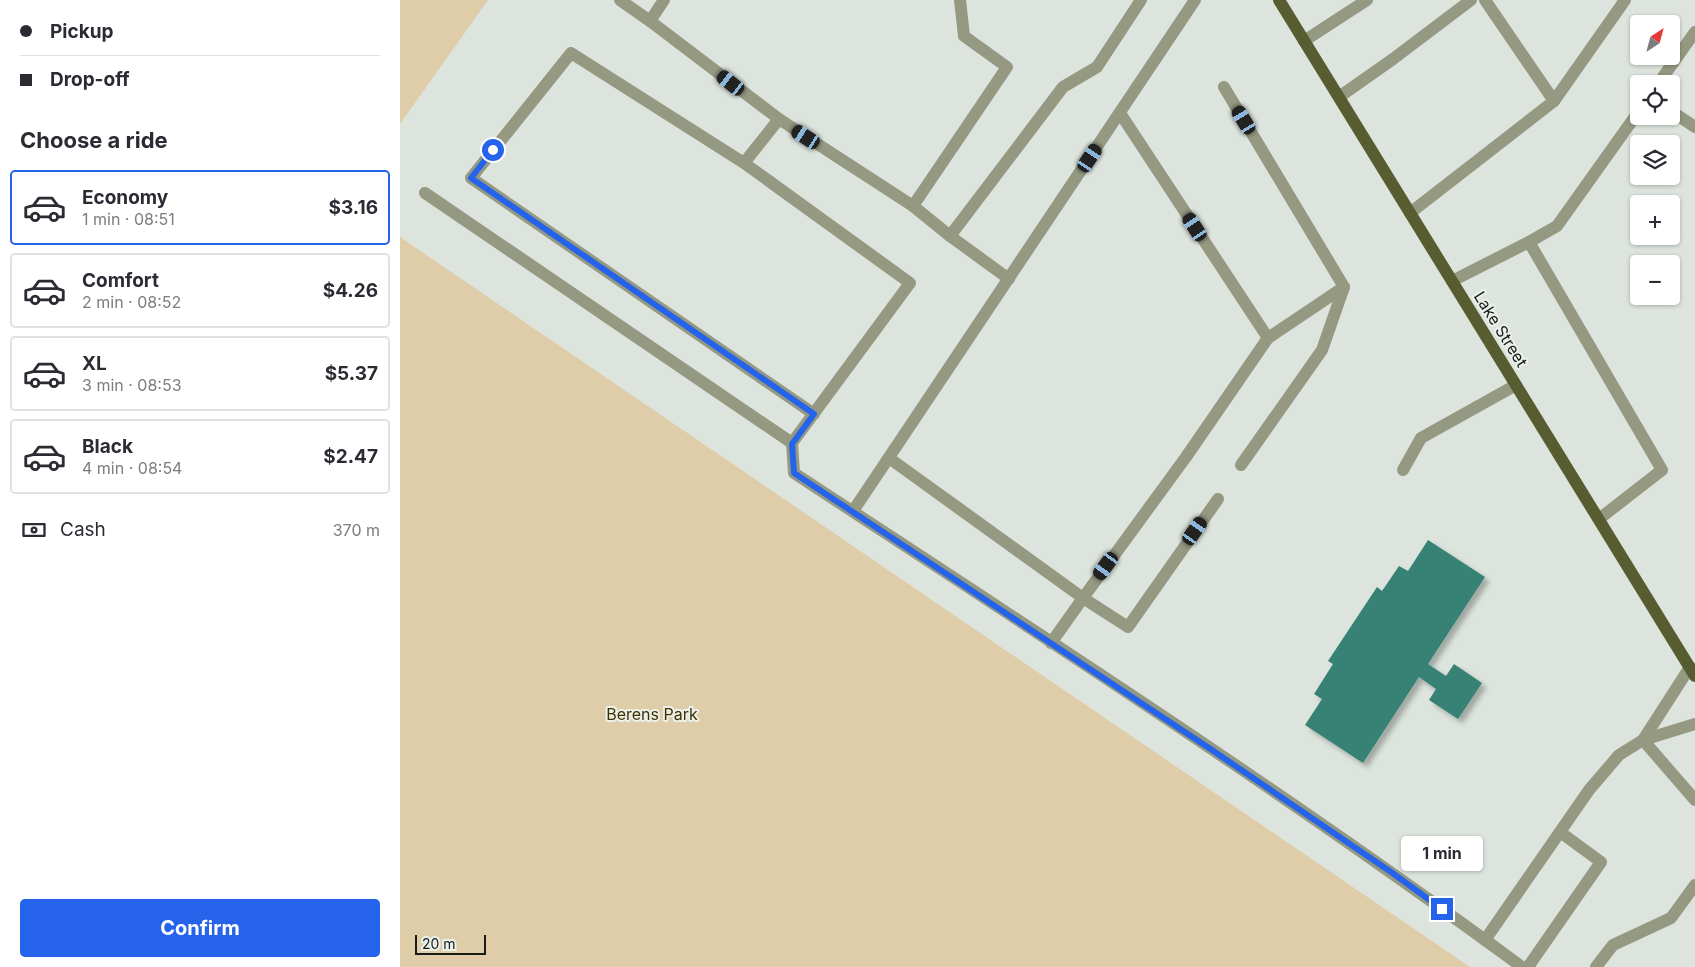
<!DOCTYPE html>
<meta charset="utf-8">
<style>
:root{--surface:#fff;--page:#f7f7f7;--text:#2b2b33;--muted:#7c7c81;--line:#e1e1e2;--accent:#2563eb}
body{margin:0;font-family:Inter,sans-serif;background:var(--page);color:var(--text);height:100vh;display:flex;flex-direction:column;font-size:19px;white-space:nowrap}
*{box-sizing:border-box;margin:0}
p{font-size:16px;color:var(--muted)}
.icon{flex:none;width:28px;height:28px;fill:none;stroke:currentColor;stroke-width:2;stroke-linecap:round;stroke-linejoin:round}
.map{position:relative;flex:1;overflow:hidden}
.side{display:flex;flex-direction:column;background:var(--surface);width:400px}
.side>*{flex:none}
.banner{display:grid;align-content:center;height:110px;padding:0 20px;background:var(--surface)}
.needle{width:32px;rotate:36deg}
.fabs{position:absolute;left:1230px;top:15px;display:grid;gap:10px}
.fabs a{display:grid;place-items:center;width:50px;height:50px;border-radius:5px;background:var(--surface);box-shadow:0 1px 4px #0004;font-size:25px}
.scale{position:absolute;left:15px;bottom:12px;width:71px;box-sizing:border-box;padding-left:5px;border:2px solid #191b19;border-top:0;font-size:14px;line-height:18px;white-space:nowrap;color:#191b19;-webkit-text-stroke:4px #eaf1ea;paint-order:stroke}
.end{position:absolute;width:22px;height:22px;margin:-11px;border:6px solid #2563eb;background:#fff;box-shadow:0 0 0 2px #fff}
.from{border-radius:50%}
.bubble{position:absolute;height:35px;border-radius:5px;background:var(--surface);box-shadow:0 1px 4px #0004;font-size:16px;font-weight:700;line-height:35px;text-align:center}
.car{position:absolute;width:15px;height:30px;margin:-15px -8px;border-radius:6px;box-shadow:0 0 4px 1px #0007;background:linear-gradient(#222 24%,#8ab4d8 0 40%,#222 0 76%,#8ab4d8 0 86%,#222 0)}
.banner b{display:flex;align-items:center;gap:18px;height:48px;font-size:19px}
.banner b+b{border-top:1px solid var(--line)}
.banner i{width:12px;height:12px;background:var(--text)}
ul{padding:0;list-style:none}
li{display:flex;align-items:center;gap:15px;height:75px;margin:0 10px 8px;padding:0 10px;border:2px solid var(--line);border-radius:5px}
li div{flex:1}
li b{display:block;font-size:19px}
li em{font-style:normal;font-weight:700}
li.on{border-color:var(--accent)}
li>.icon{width:45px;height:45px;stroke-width:1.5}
h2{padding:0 20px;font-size:22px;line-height:60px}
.pay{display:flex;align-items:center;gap:12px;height:55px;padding:0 20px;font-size:19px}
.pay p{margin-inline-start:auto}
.cta{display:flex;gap:10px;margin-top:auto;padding:10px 20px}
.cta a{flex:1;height:58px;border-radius:5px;background:var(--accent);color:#fff;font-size:20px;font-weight:700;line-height:58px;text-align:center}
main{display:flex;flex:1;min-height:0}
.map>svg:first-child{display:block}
.green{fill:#dfcda9}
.building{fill:#378274;filter:url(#shadow)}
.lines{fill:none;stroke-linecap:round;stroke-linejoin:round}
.lane{stroke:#959981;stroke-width:12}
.primary{stroke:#575d31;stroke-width:12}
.route{stroke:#2563eb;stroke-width:6}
.labels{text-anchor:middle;stroke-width:4;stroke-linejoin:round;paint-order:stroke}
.street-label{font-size:16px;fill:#191b19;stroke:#eaf1ea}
.park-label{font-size:16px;fill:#423001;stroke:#eaf1ea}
</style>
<main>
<section class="side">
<div class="banner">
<b><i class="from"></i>Pickup</b>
<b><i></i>Drop-off</b>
</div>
<h2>Choose a ride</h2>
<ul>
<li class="on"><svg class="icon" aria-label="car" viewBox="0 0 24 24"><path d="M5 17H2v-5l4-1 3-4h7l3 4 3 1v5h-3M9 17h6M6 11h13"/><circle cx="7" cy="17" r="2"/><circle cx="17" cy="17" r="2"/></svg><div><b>Economy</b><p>1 min · 08:51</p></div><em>$3.16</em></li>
<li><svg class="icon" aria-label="car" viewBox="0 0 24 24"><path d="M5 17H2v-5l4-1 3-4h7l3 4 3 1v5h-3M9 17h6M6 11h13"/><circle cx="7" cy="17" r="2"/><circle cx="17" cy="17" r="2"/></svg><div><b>Comfort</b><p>2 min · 08:52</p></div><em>$4.26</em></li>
<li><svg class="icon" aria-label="car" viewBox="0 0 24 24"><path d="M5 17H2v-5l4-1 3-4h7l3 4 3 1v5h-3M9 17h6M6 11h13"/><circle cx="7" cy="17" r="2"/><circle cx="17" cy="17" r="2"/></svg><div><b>XL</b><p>3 min · 08:53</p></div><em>$5.37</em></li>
<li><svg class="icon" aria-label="car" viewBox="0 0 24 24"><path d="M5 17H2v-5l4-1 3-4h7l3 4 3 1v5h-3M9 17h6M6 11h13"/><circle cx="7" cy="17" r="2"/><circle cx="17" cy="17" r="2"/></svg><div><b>Black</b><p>4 min · 08:54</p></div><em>$2.47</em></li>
</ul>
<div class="pay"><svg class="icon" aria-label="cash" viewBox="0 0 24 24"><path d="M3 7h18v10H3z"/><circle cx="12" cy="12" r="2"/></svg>Cash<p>370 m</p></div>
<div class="cta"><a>Confirm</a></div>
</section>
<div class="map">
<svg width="1295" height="967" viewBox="0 0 1295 967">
<defs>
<filter id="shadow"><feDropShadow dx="4.5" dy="4.5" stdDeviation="2.5" flood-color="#0004"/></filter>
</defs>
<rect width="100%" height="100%" fill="#dde4dd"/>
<g class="green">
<path d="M0 0H88L0 124Z"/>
<path d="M0 237 1070 967H0Z"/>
</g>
<path class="building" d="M1028 540 1085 577 1028 664 1046 676 1054 664 1082 683 1058 719 1029 700 1036 689 1019 677 963 763 905 725 922 699 914 694 933 664 928 661 977 587 982 591 999 566 1008 571Z"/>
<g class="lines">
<g class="lane">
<path d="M220 0 250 21"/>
<path d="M264 0 250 21 379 119 513 206 550 236 663 87 697 67 741 0"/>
<path d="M904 41 967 0"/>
<path d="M1258 84 1295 32"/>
<path d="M939 97 993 59 1071 0"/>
<path d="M1154 101 1225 0"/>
<path d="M1271 111 1295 127"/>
<path d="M720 113 868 338 944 287 824 87"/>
<path d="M344 163 379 119"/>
<path d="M25 193 392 443 394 473C639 634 886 793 1122 967"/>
<path d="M513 206 607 67 564 36 560 0"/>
<path d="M1010 213 1154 101 1085 0"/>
<path d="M550 236 609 279"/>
<path d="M1129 242 1262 470 1199 519"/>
<path d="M1052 281 1129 242 1157 226 1239 111"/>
<path d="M392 443 510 283 344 163 171 53 71 178 414 414"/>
<path d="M489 458 683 598 786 457 868 338"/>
<path d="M841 465 922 350 944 287"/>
<path d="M1003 470 1021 438 1116 385"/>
<path d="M453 511 795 0"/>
<path d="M651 643 683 598 728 627 818 499"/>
<path d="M1243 740 1290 667"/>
<path d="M1243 740 1295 800"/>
<path d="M1085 940 1189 790 1219 755 1243 740 1295 724"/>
<path d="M1128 967 1201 862 1160 832"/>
<path d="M1196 967 1213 945 1271 918 1295 885"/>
</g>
<path class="primary" d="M879 0 1295 676"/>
</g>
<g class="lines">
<path class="route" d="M93 150 71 178 414 414 392 444 394 473 812 750 991 872 1042 909"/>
</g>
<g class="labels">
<g class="street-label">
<text transform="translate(1101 329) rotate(58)" y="6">Lake Street</text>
</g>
<g class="park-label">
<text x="252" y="720">Berens Park</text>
</g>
</g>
</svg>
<div class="fabs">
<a><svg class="needle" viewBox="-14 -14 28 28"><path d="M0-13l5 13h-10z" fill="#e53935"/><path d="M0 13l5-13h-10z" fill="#7c7c81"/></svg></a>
<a><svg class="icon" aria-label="locate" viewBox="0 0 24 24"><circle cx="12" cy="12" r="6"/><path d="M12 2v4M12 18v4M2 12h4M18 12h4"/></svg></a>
<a><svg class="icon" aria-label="layers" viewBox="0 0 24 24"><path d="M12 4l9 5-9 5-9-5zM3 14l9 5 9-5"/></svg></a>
<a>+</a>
<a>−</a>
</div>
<div class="scale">20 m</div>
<i class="end from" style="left:93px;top:150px"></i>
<i class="end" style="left:1042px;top:909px"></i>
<div class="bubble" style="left:1001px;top:836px;width:82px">1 min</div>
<i class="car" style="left:331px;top:83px;rotate:308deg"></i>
<i class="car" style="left:844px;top:120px;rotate:329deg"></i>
<i class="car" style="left:406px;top:137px;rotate:303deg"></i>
<i class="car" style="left:690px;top:158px;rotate:34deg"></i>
<i class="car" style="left:795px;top:227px;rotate:327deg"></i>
<i class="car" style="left:795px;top:531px;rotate:35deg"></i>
<i class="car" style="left:706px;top:566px;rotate:216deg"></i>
</div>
</main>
